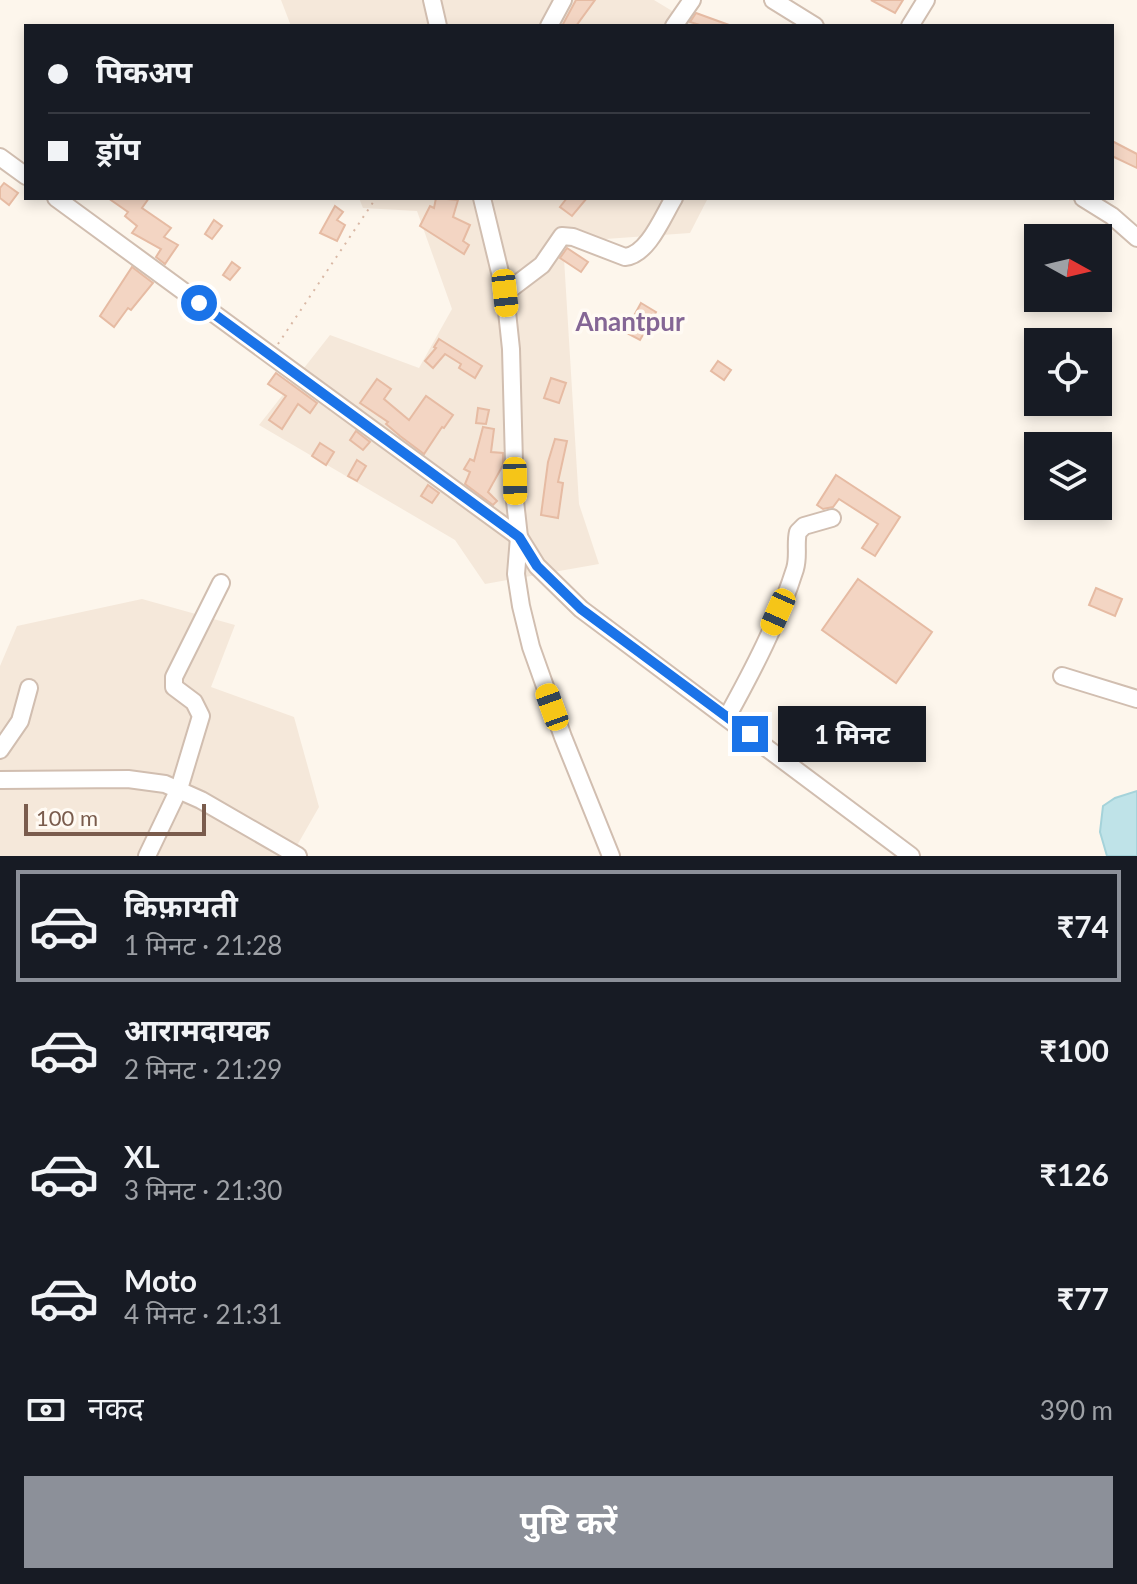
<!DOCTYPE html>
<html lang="hi">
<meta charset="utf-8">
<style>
:root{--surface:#171b24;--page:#242831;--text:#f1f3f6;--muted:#9ea1a6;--line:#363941;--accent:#8c9099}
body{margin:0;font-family:Lato,"Noto Sans Devanagari",sans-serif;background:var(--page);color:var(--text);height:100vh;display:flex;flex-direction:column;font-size:30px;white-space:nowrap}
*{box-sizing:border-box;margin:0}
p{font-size:26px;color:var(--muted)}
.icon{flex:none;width:44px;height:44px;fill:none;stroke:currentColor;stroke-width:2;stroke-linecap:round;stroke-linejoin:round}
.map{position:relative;height:856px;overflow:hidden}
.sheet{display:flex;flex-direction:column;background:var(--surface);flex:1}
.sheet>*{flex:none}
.guide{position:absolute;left:24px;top:24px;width:1090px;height:176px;border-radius:0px;box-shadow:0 4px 12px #0003;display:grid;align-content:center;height:176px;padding:0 24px;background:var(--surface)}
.needle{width:52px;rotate:98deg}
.controls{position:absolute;left:1024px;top:224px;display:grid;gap:16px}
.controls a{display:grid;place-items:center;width:88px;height:88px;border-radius:0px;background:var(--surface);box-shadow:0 4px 12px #0003;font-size:40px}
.scale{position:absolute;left:24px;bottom:20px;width:182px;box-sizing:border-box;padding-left:8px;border:4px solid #7a5c4d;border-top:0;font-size:22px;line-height:28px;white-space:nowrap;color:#7a5c4d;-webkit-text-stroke:6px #fffaf3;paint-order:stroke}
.end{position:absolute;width:36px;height:36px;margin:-18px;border:10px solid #1a73e8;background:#fff;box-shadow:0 0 0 4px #fff}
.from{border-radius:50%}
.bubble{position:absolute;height:56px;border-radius:0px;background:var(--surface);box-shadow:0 4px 12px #0003;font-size:26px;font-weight:700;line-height:56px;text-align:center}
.car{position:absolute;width:24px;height:48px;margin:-24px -12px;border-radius:10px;box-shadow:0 0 6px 2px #0007;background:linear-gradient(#f5c518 24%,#345 0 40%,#f5c518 0 76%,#345 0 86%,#f5c518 0)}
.guide b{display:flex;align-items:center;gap:28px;height:76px;font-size:30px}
.guide b+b{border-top:2px solid var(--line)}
.guide i{width:20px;height:20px;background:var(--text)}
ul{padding:14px 0 0;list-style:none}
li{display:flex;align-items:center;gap:24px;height:112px;margin:0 16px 12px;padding:0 8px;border:4px solid transparent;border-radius:0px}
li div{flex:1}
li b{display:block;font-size:30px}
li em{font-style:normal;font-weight:700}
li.on{border-color:var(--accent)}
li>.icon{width:72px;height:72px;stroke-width:1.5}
.pay{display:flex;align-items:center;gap:20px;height:88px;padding:0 24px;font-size:30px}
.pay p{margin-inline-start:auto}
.button{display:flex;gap:16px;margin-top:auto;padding:16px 24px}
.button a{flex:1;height:92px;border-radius:0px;background:var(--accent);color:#fff;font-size:32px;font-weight:700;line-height:92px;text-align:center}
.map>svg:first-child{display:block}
.residential{fill:#f5e8da}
.water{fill:#bfe3e8;stroke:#a5d3da;stroke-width:2}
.building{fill:#f3d5c3;stroke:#e6bba3;stroke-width:2}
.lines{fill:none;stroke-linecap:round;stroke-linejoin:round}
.minor-casing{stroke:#d1beb0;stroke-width:20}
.path{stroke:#d9b8a5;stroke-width:2;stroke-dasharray:2 6;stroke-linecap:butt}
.minor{stroke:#fff;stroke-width:16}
.route{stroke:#1a73e8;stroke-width:10}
.labels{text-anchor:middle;stroke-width:7;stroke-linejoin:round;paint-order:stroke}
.quarter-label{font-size:26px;font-weight:bold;fill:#846695;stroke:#fffaf3}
</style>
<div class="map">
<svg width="1137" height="856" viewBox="0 0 1137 856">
<rect width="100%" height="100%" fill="#fdf6ec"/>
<g class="residential">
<path d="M281 0H654L697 26H291Z"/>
<path d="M359 198H708L690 233 563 242 579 504 599 564 485 584 455 540 259 425 330 335 419 368 452 309 417 211 363 208Z"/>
<path d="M142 599 235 625 211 687 294 717 319 807 291 856H0V666L17 626Z"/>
</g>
<path class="water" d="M1137 791V856H1107L1100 832 1103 806 1115 798Z"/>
<g class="building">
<path d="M576 0H595L576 26H562Z"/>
<path d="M871 0H903L895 13Z"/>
<path d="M696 13 729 25 728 26H703L690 22Z"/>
<path d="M1112 141 1137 154V168L1112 156Z"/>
<path d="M4 183 18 193 9 205 0 198V188Z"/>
<path d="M108 198H149L142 208 171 228 164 237 178 245 165 264 156 257 161 249 132 233 137 226 125 216 128 212Z"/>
<path d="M436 198 458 200 453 217 470 225 463 241 469 245 464 254 420 226 430 206 434 208Z"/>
<path d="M567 198H587L572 216 560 207Z"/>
<path d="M335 206 343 212 337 220 345 225 337 241 320 233Z"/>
<path d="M214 220 222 226 212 239 205 234Z"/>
<path d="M567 248 588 262 581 272 560 258Z"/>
<path d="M232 262 240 268 230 280 223 275Z"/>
<path d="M132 267 153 283 131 310 128 308 114 327 100 316Z"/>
<path d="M641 303 656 312 640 340 625 332Z"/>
<path d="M439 339 482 366 475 378 459 368 461 364 445 354 433 368 425 361 436 348 434 347Z"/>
<path d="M718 361 731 370 724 380 711 371Z"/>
<path d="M276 373 317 403 310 413 298 404 282 429 269 420 286 396 268 384Z"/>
<path d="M551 378 566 383 559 403 544 398Z"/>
<path d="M377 379 391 389 384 399 409 420 426 396 453 415 444 428 442 427 424 454 400 436 386 424 388 422 360 403Z"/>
<path d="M478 408 489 410 486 424 476 423Z"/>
<path d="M483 427 494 429 491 452 503 453V465L488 492 497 501 493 505 465 484 470 472 464 469 470 459 474 461Z"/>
<path d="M356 431 370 442 363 450 350 440Z"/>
<path d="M555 439 567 441 558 482 563 483 558 518 541 515 548 462Z"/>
<path d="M320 443 334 452 326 465 312 456Z"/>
<path d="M357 460 366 466 357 481 348 476Z"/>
<path d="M836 475 900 517 875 556 862 548 878 524 839 499 833 507 823 509 817 505Z"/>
<path d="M428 485 439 493 432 503 421 496Z"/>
<path d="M858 579 932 632 896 683 822 630Z"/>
<path d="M1096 588 1122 599 1115 616 1089 605Z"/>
</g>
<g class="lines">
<g class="minor-casing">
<g id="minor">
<path d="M432 0 438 26"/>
<path d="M773 0 815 26"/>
<path d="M549 26 563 0"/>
<path d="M674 26 692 0"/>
<path d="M910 26 926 0"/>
<path d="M0 157 26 176"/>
<path d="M56 198 519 537 537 566 581 609 911 856"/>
<path d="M482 198 505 293 511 349 515 501 519 537 516 574 521 606 531 647 563 737 611 856"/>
<path d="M1083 198 1112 216 1137 238"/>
<path d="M505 293 542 265 562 236 573 237 625 257C648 255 663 216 674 198"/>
<path d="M1062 676 1137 699"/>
<path d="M727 717C753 670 779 620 795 569 799 556 795 544 798 532L804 526 832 518"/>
<path d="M0 750 20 721 29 688"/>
<path d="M0 780 128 779 165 784 201 800 298 856"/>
<path d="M147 856 179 789 201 716 194 702 174 687V677L221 583"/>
</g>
</g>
<path class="path" d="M278 344 376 198"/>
<use href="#minor" class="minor"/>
</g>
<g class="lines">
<path class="route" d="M199 303 519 537 537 566 581 609 750 734"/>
</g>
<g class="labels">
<g class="quarter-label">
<text x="630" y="331">Anantpur</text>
</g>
</g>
</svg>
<div class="controls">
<a><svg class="needle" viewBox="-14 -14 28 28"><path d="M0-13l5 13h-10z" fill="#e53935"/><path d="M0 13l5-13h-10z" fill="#9ea1a6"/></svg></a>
<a><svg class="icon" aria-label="locate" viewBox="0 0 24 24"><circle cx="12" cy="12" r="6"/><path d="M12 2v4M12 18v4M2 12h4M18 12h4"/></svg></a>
<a><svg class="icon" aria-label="layers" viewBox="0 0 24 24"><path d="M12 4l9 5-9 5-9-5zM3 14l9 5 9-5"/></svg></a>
</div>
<div class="scale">100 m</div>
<i class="end from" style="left:199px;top:303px"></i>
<i class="end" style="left:750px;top:734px"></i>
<div class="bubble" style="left:778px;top:706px;width:148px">1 मिनट</div>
<i class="car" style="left:505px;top:293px;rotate:174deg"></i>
<i class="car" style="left:515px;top:481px;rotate:179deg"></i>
<i class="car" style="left:778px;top:612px;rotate:204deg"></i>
<i class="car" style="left:552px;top:707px;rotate:340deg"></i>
<div class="guide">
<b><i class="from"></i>पिकअप</b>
<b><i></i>ड्रॉप</b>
</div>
</div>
<section class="sheet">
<ul>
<li class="on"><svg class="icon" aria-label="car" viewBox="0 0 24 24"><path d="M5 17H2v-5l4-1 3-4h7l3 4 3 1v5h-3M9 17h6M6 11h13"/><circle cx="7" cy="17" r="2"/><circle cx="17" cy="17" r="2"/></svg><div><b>किफ़ायती</b><p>1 मिनट · 21:28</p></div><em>₹74</em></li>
<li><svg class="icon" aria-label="car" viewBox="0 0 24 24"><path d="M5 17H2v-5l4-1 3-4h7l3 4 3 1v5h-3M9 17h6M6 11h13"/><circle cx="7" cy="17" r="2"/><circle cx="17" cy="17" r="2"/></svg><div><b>आरामदायक</b><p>2 मिनट · 21:29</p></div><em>₹100</em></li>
<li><svg class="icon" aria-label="car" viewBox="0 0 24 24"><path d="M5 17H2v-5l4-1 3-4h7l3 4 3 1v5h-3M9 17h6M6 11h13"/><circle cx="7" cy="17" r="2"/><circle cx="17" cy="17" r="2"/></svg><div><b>XL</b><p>3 मिनट · 21:30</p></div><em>₹126</em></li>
<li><svg class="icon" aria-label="car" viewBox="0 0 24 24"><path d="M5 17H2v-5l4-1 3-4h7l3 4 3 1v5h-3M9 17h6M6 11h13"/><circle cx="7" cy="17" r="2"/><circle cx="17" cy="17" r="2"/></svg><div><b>Moto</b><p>4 मिनट · 21:31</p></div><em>₹77</em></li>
</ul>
<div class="pay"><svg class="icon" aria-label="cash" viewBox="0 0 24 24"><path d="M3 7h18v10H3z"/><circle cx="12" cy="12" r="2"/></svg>नकद<p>390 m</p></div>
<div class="button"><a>पुष्टि करें</a></div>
</section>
